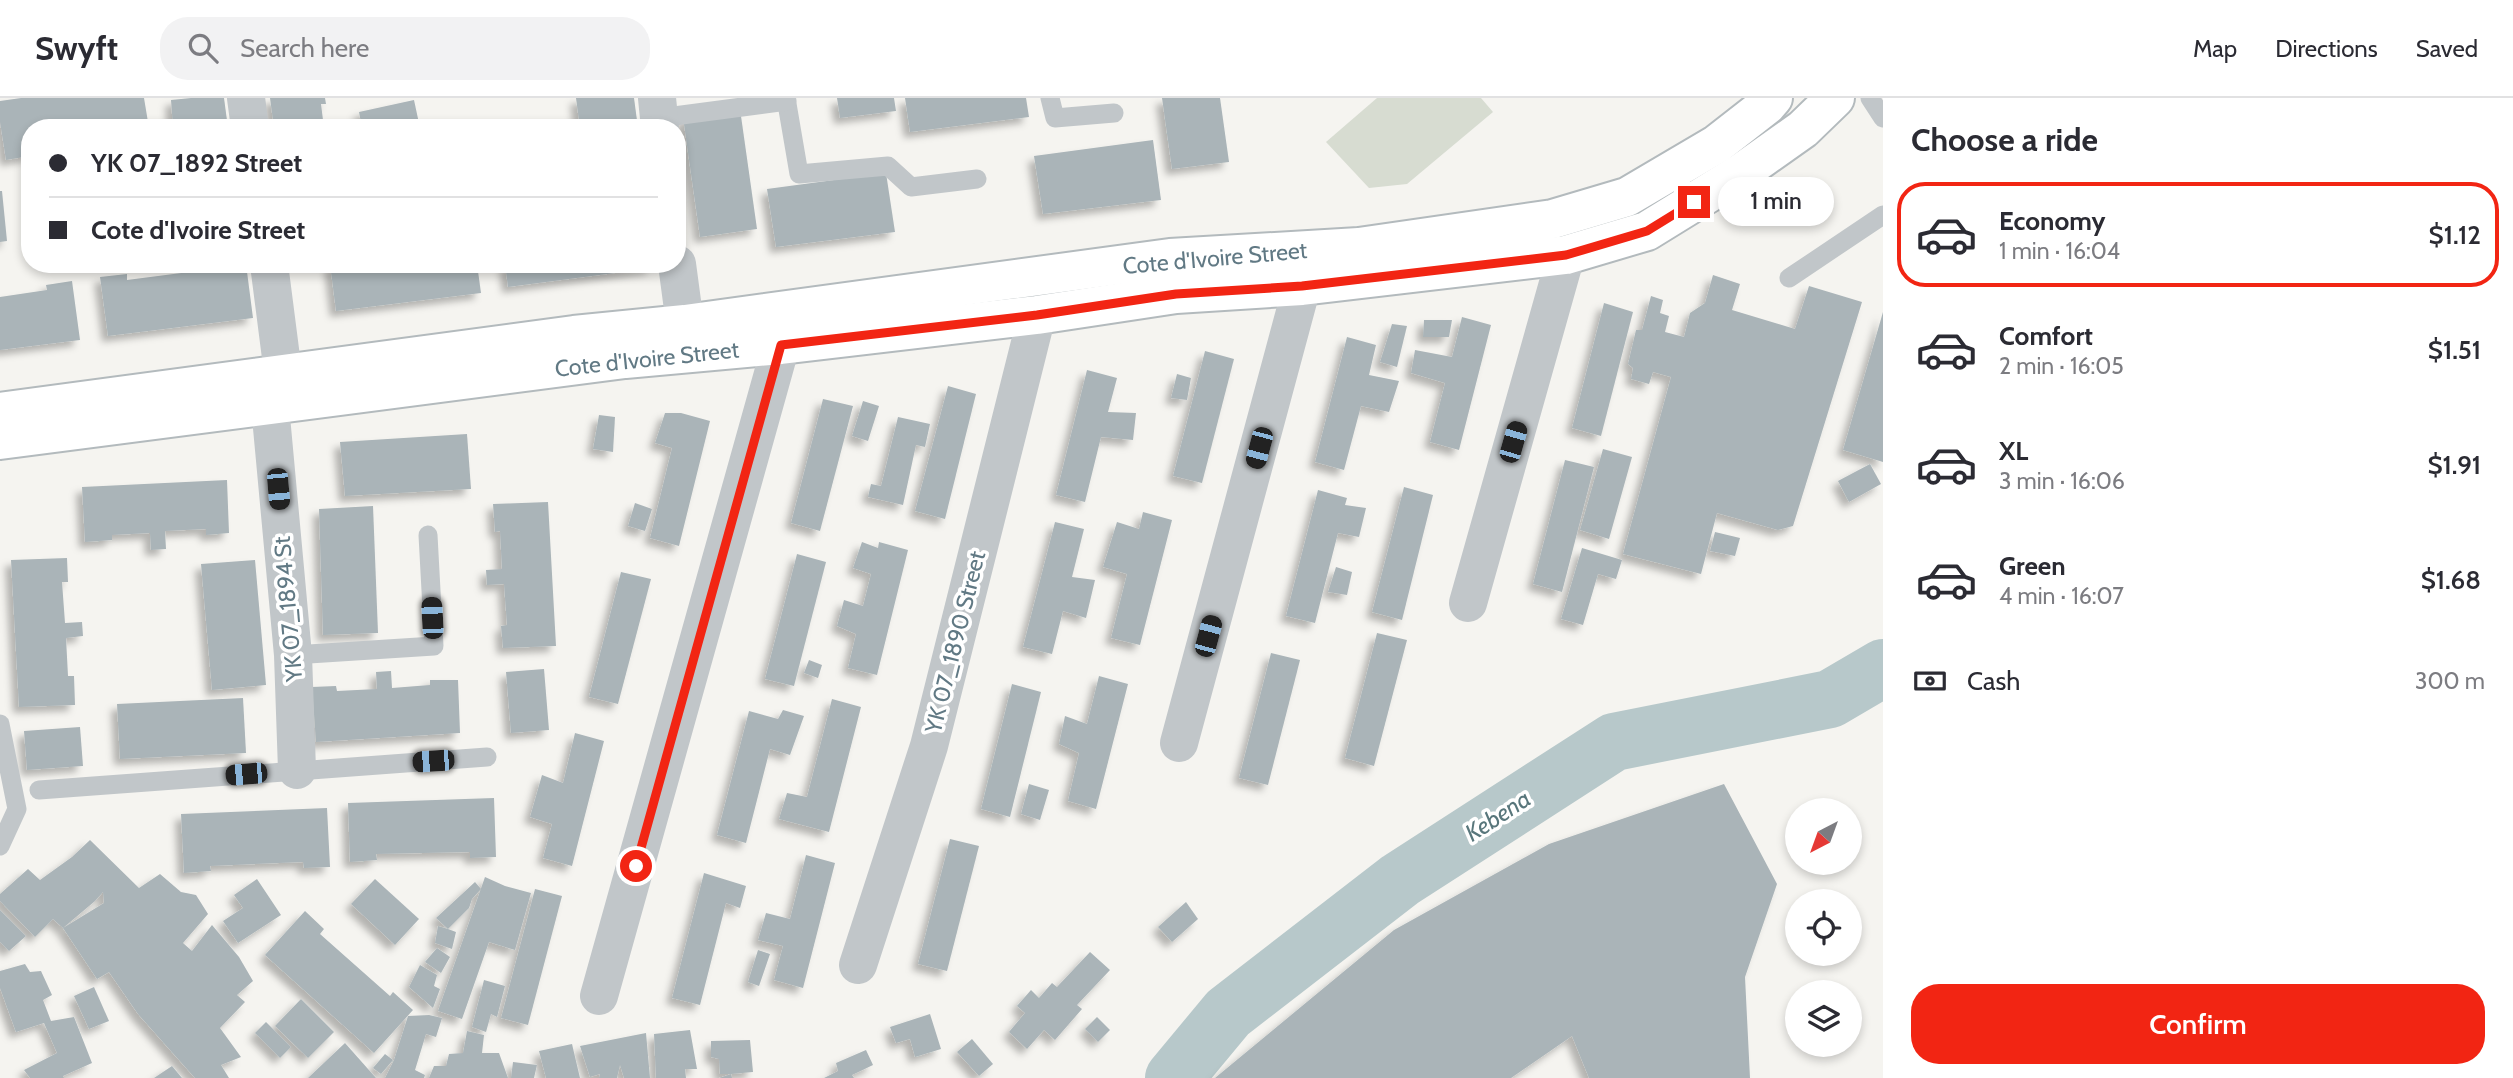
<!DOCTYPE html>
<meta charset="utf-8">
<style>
:root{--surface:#fff;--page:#f2f2f3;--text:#2b2b33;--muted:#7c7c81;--line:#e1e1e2;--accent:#f22513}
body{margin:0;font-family:Cabin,sans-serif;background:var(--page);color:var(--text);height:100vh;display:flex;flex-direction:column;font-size:26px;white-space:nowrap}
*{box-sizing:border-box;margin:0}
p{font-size:23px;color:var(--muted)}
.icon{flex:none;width:38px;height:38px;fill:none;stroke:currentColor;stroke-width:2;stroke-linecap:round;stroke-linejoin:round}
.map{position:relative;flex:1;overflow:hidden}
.side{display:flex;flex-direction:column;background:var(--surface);width:630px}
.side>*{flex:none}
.banner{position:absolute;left:21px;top:21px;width:665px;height:154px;border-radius:28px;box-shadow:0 4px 10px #0003;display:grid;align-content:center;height:154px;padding:0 28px;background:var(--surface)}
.needle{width:46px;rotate:221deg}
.controls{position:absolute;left:1785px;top:700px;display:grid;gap:14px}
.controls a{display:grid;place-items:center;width:77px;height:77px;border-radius:50%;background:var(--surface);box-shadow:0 4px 10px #0003;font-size:35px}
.end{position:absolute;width:32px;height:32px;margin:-16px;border:9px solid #f22513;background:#fff;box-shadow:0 0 0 4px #fff}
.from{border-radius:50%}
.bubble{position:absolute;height:49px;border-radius:24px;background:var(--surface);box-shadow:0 4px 10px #0003;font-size:23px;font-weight:600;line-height:49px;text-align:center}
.car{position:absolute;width:21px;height:42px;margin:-21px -10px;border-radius:9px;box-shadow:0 0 5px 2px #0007;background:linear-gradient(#222 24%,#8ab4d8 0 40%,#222 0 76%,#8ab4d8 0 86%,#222 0)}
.banner b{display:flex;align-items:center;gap:24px;height:66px;font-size:26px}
.banner b+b{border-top:2px solid var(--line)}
.banner i{width:18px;height:18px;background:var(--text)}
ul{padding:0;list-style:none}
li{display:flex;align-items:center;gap:21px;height:105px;margin:0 14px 10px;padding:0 14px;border:4px solid transparent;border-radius:28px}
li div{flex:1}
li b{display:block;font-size:26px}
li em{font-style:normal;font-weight:600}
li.selected{border-color:var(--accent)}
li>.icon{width:63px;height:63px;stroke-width:1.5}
h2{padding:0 28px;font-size:32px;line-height:84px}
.pay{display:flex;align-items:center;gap:18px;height:77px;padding:0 28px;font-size:26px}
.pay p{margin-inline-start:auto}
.primary-button{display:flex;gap:14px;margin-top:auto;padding:14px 28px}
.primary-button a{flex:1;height:80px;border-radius:28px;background:var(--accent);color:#fff;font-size:28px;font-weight:600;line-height:80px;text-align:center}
header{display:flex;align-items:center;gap:42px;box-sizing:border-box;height:98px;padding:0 35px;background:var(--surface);border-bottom:2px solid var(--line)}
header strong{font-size:33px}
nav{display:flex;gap:38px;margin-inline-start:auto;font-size:24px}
.search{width:490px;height:63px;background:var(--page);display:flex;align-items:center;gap:18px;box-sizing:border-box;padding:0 24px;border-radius:28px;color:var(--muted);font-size:26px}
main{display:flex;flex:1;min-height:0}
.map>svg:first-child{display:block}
.green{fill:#d7dcd1}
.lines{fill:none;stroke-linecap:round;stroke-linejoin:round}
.river{stroke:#b7c8ca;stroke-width:58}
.building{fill:#aab4b8;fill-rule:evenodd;filter:url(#shadow)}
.secondary-casing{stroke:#b3babd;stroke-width:42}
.lane{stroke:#c1c6c9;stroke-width:19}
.street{stroke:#c1c6c9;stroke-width:38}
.secondary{stroke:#fff;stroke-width:38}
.route{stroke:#f22513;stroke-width:9}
.labels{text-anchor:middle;stroke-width:7;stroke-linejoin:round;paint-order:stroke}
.street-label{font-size:23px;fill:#617984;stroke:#fff}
.water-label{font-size:24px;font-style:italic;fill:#58767b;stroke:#fff}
</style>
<header>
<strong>Swyft</strong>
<div class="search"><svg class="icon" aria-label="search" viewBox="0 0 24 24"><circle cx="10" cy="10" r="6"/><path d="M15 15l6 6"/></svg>Search here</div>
<nav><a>Map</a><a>Directions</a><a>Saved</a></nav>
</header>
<main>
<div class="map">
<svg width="1883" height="980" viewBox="0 0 1883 980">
<defs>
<filter id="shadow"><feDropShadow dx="-6" dy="6" stdDeviation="3.5" flood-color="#0004"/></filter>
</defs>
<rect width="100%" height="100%" fill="#f5f4f0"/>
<path class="green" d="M1377 0H1481L1493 14 1407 86 1369 90 1326 44Z"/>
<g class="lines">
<path class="river" d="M1174 980 1228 915 1400 782 1614 644 1830 601 1883 570"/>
</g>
<g class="building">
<path d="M21 0H144L149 30H30V58L6 62 0 24V3Z"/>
<path d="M191 0H224L228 30 173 29 171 2Z"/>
<path d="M270 0H325L326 6H321L324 30H274Z"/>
<path d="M576 0H634L638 30H580Z"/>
<path d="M837 0H894L896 13 840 20Z"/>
<path d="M905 0H1026L1029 19 910 34Z"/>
<path d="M1162 0H1220L1229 64 1172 71Z"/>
<path d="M414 2 420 30H362L359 14Z"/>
<path d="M740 11 757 131 700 139 683 19Z"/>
<path d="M1153 42 1161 102 1043 116 1034 58Z"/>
<path d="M886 75 895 134 776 149 767 91Z"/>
<path d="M0 93H2L7 143 0 144Z"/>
<path d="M219 166H246L253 220 108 238 100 179 127 176V182L220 170Z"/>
<path d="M330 166H477L481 195 336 213Z"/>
<path d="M505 166H652L653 170 508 189Z"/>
<path d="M1713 177 1740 186 1732 212 1795 231 1809 188 1862 204 1793 428 1778 432 1717 415 1701 476 1623 456 1671 279 1653 274 1649 286 1631 281 1633 270 1628 266 1636 232H1642L1651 198 1663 202 1660 215 1669 218 1665 234 1684 239 1690 215 1705 205Z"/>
<path d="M72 183 80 242 0 252V199L47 192 46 187Z"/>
<path d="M1604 205 1633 214 1601 338 1572 330Z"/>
<path d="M1883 214V364L1843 352Z"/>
<path d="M1462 219 1491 227 1459 352 1430 344 1445 285 1411 275 1415 252 1452 259Z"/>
<path d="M1424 222H1452L1449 239H1423Z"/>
<path d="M1392 226 1407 228 1397 269 1380 264Z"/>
<path d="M1347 239 1376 247 1369 277 1399 283 1389 314 1361 308 1344 372 1315 364Z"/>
<path d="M1205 253 1234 261 1202 385 1173 378Z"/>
<path d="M1087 272 1117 280 1108 314 1136 315 1133 342 1101 339 1085 404 1056 397Z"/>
<path d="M1177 276 1191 280 1187 302 1171 300Z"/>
<path d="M948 288 976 296 945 421 915 413Z"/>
<path d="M823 301 853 308 820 433 791 425Z"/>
<path d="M863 303 879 308 868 343 852 338Z"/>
<path d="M665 315H681L710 323 679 448 650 440 672 350 655 345Z"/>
<path d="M599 317 615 319 613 354 593 351Z"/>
<path d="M898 319 930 326 925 349 916 347 903 407 868 399 871 386 881 388Z"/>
<path d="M467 336 471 391 345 398 340 344Z"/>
<path d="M1603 351 1632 359 1609 441 1580 432Z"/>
<path d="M1565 362 1594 369 1562 494 1533 486Z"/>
<path d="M1870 366 1881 386 1849 404 1838 383Z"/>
<path d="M227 382 229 435 206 437V431L165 433 166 451 151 452 150 435 112 437V442L85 444 82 389Z"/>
<path d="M1404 389 1433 397 1402 522 1372 514Z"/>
<path d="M1318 392 1347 400 1345 407 1366 410 1359 439 1338 435 1315 525 1286 518Z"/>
<path d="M548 404 556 548 503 550 501 528 507 527 504 486 487 487 486 472 502 471 500 433 495 434 493 406Z"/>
<path d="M635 405 652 411 645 433 628 428Z"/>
<path d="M373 408 378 535 323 537 319 411Z"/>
<path d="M1143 414 1172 422 1140 547 1111 540 1127 476 1103 469 1117 424 1139 431Z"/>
<path d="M1055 424 1084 431 1072 479 1095 482 1086 520 1063 513 1052 556 1023 549Z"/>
<path d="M1715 434 1740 440 1735 458 1710 453Z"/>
<path d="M862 444 878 450 879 444 908 452 877 577 848 570 856 536 837 528 844 502 863 508 871 476 853 470Z"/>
<path d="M1582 450 1622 462 1616 481 1598 476 1583 527 1561 521Z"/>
<path d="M797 456 826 464 794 588 765 581Z"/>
<path d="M67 460 68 484H62L65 525 82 524 83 538 66 540 68 578H74L75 607 19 609 11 462Z"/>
<path d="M255 462 266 587 212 592 201 466Z"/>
<path d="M1336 469 1352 474 1347 497 1328 494Z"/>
<path d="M621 474 651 481 618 606 589 599Z"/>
<path d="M1377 535 1407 542 1374 668 1345 660Z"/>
<path d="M1271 555 1300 562 1268 687 1239 680Z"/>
<path d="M809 562 822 567 818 580 804 575Z"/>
<path d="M544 571 549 632 511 635 506 574Z"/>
<path d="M391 573 392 590 430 587V582H458L460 635 316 644 312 589 336 588 337 593 377 591 376 574Z"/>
<path d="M1099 578 1128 586 1096 711 1068 703 1079 655 1059 646 1065 618 1087 626Z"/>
<path d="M1012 586 1041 594 1010 719 981 711Z"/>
<path d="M243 600 246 655 120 661 117 606Z"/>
<path d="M832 601 861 609 829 734 779 721 787 695 807 699Z"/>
<path d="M783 612 804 618 790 657 770 651 746 745 717 737 749 613 778 621Z"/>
<path d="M80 629 83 668 27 672 24 633Z"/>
<path d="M575 635 604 643 572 768 543 760 552 726 530 719 542 677 563 685Z"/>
<path d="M1029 686 1049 692 1040 722 1021 716Z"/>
<path d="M1724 686 1777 786 1745 879 1750 980H1589L1572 938 1511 980H1215L1394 832 1549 746Z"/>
<path d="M494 700 496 759 470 760V754L376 756 377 762 350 764 348 705Z"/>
<path d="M327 710 330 769 304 770 303 764 210 768 211 773 184 775 181 716Z"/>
<path d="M950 741 979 748 947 873 918 866Z"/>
<path d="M90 742 139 790 160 776 181 794 196 797 208 816 183 845 192 853 212 827 239 859 253 883 237 897 245 904 220 930 241 959 221 967 229 980H195L138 916 109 874 97 881 63 830 53 821 35 839 0 803V796L28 771 40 782 72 759ZM103 794 104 805 63 830 95 803Z"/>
<path d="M806 757 835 765 803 890 774 882 783 848 758 842 766 815 790 821Z"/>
<path d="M704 775 746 788 740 810 726 805 700 907 672 900Z"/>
<path d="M485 779 505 788 531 795 515 852 489 844 462 921 438 913Z"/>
<path d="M257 781 281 817 238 845 223 823 243 810 234 797Z"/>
<path d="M375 781 419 821 395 847 351 806Z"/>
<path d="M475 784 481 791 472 801 469 810 448 831 456 834 452 851 435 845 438 828 448 831 436 820Z"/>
<path d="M535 791 562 798 528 927 501 920Z"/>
<path d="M1186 804 1198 821 1172 844 1158 829Z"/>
<path d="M0 812 26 838 9 853 0 844Z"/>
<path d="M305 813 324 831 320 836 390 898 393 894 413 912 374 955 265 857Z"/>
<path d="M437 850 450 859 441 875 425 864Z"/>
<path d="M758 852 770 856 759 888 748 884Z"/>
<path d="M1090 854 1110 872 1077 907 1082 911 1055 942 1044 932 1027 951 1009 934 1025 915 1017 908 1031 892 1039 900 1052 885 1057 889Z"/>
<path d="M25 866 30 874 41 873 52 897 43 902 51 923 74 919 92 965 63 978 64 980H30L24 972 57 955 44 925 16 934 0 890V873Z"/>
<path d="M420 867 437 877 434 888 440 891 433 910 409 889Z"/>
<path d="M484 882 505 888 497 919 491 916 486 934 472 929Z"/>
<path d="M94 889 109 923 89 931 74 898Z"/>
<path d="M301 901 334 934 308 960 275 928Z"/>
<path d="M930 916 941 951 915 959 910 941 896 945 890 929Z"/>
<path d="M429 917 442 920 436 939 426 936 415 972 425 977 424 980H385L394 962 408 918Z"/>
<path d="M1097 919 1110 932 1098 944 1085 931Z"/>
<path d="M266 924 291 949 280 960 255 935Z"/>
<path d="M690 932 697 971H685L686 980H656L654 936Z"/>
<path d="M467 933 484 937 482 955H499L508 980H429L434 968H446L449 956 463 955Z"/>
<path d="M646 935 650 980H624L620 967 617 980H599L600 976 590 979 580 948Z"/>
<path d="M972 941 993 966 979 978 957 954Z"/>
<path d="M750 942 753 974 731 976 732 980H719L731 976H720L719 961 711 959V943Z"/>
<path d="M345 945 376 980H308Z"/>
<path d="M572 946 580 980H546L539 953Z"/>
<path d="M866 952 873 967 852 977 854 980H824L838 973 836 965Z"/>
<path d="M385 956 393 962 381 976 373 970Z"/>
<path d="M513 964 537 967 534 980H511Z"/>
<path d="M172 968 182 980H154Z"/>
</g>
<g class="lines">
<g class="secondary-casing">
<g id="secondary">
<path d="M0 314 574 237 685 226 1170 160 1359 149 1553 121 1627 99 1717 46 1767 7 1773 0"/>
<path d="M0 342 625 261 781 247 1037 217 1176 196 1302 188 1566 157 1647 133 1741 75 1803 31 1835 0"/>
</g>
</g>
<g class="lane">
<path d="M786 0 799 76 888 68 911 89 977 81"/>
<path d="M1050 0 1055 20 1114 15"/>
<path d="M1870 0 1883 20"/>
<path d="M659 20 787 3"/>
<path d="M1789 180 1883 117"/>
<path d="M293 557 434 548 428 437"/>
<path d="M0 626 17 711 0 748"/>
<path d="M39 692 487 659"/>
</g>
<g class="street">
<path d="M246 0 250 30"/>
<path d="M657 0 660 30"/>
<path d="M269 166 283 275"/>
<path d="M677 166 685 226"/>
<path d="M270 308 293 557 297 672"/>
<path d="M1468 505 1566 157"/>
<path d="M1179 645 1302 188"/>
<path d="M858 867 929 648 1037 217"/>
<path d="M599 898 781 247"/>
</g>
<use href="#secondary" class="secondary"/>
</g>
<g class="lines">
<path class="route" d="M636 768 781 247 1037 217 1176 196 1302 188 1566 157 1647 133 1694 104"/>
</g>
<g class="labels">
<g class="street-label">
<text transform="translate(1215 160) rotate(-5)" y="8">Cote d'Ivoire Street</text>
<text transform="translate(647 261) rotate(-6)" y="8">Cote d'Ivoire Street</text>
<text transform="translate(288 511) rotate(-95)" y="8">YK 07_1894 St</text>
<text transform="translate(955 544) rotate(-76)" y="8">YK 07_1890 Street</text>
</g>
<g class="water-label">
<text transform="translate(1498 718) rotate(-33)" y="8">Kebena</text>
</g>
</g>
</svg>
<div class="controls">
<a><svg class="needle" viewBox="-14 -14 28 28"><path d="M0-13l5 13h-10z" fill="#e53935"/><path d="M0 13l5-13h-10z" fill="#7c7c81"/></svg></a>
<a><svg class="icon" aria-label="locate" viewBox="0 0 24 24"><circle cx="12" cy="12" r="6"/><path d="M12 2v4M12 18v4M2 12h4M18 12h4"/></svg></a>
<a><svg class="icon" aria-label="layers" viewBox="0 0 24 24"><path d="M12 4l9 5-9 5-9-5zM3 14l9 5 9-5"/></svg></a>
</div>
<i class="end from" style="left:636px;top:768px"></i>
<i class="end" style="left:1694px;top:104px"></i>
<div class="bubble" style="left:1718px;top:79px;width:116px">1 min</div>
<i class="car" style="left:1513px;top:344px;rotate:16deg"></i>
<i class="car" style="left:1259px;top:350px;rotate:195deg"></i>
<i class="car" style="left:278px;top:391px;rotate:175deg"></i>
<i class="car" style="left:432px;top:520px;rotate:357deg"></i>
<i class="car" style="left:1208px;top:538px;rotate:15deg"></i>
<i class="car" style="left:433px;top:663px;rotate:266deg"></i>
<i class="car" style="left:246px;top:676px;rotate:265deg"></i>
<div class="banner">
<b><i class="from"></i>YK 07_1892 Street</b>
<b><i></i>Cote d'Ivoire Street</b>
</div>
</div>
<section class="side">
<h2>Choose a ride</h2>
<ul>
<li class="selected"><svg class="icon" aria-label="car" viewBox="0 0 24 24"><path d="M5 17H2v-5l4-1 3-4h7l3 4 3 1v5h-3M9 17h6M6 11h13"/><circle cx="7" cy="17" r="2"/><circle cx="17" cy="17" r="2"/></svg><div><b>Economy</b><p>1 min · 16:04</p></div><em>$1.12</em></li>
<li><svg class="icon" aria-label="car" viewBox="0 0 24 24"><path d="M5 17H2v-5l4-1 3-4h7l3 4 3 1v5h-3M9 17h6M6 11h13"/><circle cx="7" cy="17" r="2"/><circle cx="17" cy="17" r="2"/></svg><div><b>Comfort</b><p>2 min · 16:05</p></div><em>$1.51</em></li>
<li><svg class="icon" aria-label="car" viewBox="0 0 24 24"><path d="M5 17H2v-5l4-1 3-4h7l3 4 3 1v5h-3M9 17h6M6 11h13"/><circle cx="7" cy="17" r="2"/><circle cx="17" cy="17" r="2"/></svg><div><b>XL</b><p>3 min · 16:06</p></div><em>$1.91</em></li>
<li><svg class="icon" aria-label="car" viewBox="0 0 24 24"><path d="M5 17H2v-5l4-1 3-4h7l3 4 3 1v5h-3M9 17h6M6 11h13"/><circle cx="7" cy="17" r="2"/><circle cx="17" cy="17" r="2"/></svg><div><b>Green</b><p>4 min · 16:07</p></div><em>$1.68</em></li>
</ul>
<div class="pay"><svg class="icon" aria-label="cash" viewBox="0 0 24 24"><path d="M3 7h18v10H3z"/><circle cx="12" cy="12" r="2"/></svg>Cash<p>300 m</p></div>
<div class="primary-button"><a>Confirm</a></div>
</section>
</main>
